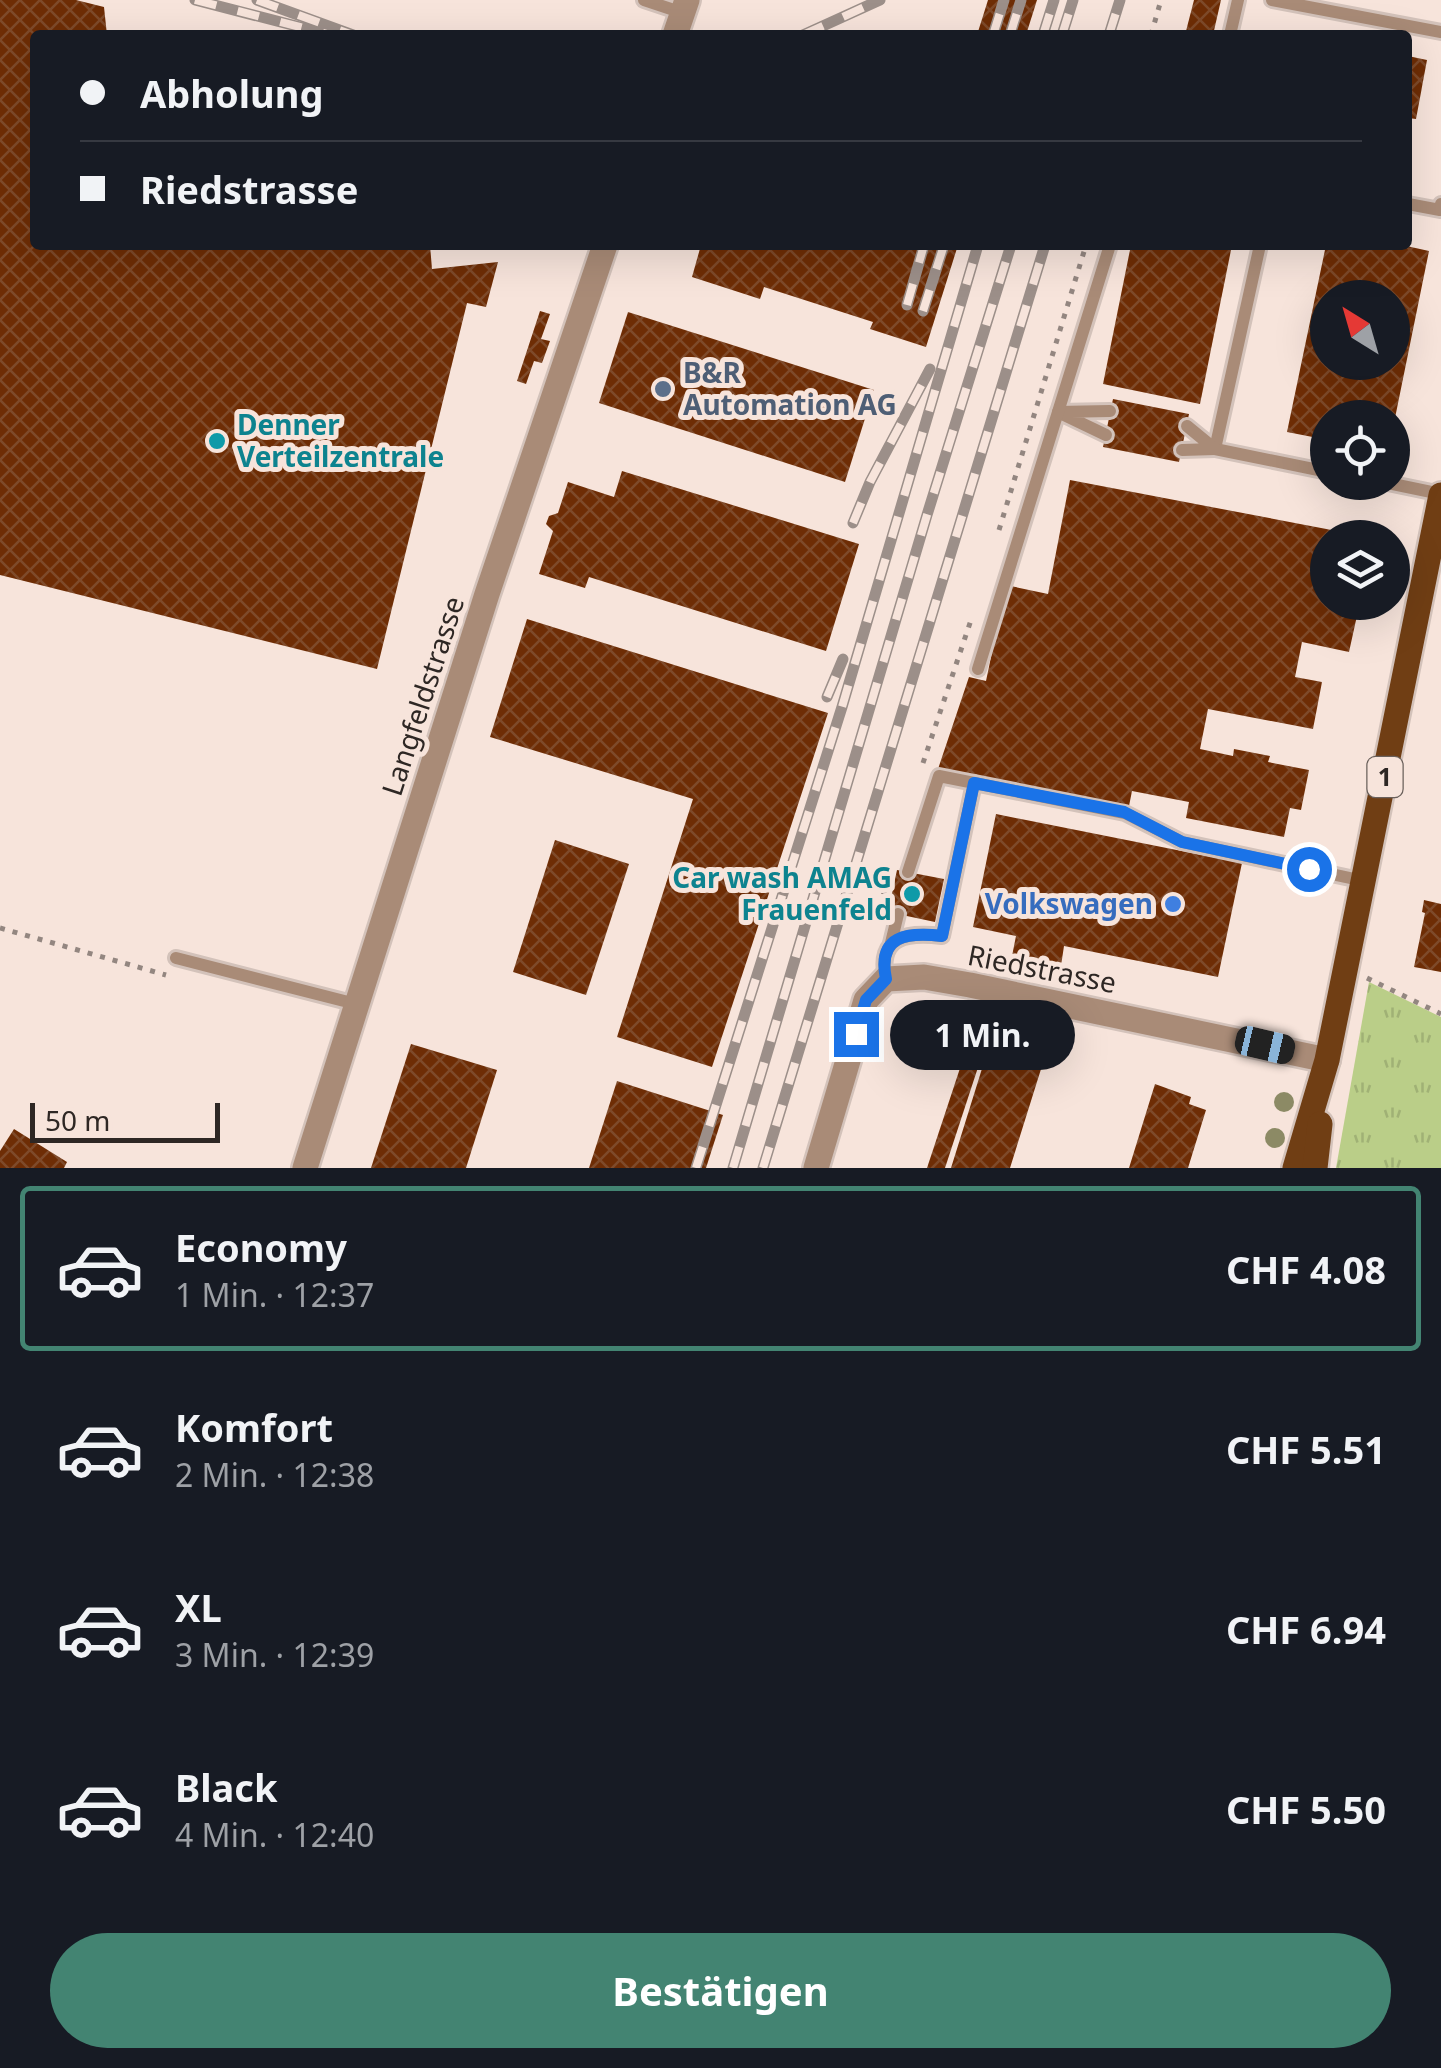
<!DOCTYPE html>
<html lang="de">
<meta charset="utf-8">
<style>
:root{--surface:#171b24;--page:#20242c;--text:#f1f3f6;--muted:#9ea1a6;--line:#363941;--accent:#438472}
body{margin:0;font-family:"Noto Sans",sans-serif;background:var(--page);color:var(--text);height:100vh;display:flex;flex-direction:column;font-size:38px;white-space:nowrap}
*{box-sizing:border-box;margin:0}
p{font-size:32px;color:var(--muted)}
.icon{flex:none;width:55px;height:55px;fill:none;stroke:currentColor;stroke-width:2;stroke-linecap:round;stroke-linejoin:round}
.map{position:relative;height:1168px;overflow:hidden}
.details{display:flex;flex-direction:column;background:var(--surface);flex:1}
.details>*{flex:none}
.banner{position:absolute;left:30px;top:30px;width:1382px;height:220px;border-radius:10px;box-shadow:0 10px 40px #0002;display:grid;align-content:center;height:220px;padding:0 50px;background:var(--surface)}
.needle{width:65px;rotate:323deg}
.buttons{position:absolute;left:1310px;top:280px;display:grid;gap:20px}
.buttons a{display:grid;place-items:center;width:100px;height:100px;border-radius:50%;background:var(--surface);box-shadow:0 10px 40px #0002;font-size:50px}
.scale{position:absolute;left:30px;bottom:25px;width:190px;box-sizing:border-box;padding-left:10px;border:5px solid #2e2724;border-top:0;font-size:28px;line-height:35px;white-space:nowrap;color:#2e2724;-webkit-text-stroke:8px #f7e4db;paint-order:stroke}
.end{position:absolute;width:45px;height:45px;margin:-22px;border:12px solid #1a73e8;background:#fff;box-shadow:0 0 0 5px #fff}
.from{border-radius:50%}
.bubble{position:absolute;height:70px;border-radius:35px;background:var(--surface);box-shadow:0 10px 40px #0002;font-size:32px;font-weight:700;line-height:70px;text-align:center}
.car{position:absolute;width:30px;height:60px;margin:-30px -15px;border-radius:12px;box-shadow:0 0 8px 2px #0007;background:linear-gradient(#222 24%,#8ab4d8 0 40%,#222 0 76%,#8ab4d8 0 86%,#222 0)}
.banner b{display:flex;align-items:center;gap:35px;height:95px;font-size:38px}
.banner b+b{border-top:2px solid var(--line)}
.banner i{width:25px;height:25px;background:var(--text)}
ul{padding:18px 0 0;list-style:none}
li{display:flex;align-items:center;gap:30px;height:165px;margin:0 20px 15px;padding:0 30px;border:5px solid transparent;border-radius:10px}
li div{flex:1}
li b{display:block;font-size:38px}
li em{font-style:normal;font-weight:700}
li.on{border-color:var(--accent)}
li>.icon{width:90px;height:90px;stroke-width:1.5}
.button{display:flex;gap:20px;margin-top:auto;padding:20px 50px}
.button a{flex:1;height:115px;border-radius:60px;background:var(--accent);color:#fff;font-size:40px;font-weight:700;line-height:115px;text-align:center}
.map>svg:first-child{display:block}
.grass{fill:url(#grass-tufts)}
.building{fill:url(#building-cross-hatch);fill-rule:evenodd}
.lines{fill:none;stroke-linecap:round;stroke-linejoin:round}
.lane-casing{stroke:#d3c2ba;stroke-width:18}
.street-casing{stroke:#d3c2ba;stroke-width:30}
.primary-casing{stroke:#d3c2ba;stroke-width:30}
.path{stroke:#938680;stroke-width:5;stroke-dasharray:5 8;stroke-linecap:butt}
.lane{stroke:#a98b77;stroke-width:12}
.street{stroke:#a98b77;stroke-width:25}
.primary{stroke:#703e14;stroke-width:25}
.rail-casing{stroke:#9c8f89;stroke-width:11}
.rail{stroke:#f7e4db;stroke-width:8;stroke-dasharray:22;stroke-linecap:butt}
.tree{fill:#8c8a65}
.route{stroke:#1a73e8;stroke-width:12}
.service-dot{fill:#5c6f8a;stroke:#f7e4db;stroke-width:4}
.culture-dot{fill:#0f9aa8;stroke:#f7e4db;stroke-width:4}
.shop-dot{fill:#3f7fe0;stroke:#f7e4db;stroke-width:4}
.labels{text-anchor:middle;stroke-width:10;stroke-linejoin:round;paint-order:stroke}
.shield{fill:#f7e4db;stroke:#6a605b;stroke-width:2.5}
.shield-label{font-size:25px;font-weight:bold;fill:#2e2724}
.service-label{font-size:28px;font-weight:bold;fill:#4e5e75;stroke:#f7e4db;text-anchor:start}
.culture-label{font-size:28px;font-weight:bold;fill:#0d838f;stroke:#f7e4db;text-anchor:start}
.street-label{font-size:28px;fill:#2e2724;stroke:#f7e4db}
.shop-label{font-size:28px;font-weight:bold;fill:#366cbe;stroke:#f7e4db;text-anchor:end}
</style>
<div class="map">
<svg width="1441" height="1168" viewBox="0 0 1441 1168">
<defs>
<pattern id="grass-tufts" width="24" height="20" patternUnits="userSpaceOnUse" patternTransform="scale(2.5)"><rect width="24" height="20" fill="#bace88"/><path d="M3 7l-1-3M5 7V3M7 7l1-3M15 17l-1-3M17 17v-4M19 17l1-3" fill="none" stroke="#a0b175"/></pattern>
<pattern id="building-cross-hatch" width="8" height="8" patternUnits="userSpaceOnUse" patternTransform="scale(2.5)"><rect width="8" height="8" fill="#6e2d05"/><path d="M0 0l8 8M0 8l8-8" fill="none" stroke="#7e4a2a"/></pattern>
</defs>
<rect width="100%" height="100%" fill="#f7e4db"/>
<path class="grass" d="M1369 982 1441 1017V1168H1336Z"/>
<g class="building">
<path d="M0 0H76L104 7 107 35H35V245H430L432 269 498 262 486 307 467 303 377 669 0 575Z"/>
<path d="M988 0H1037L1026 35H977Z"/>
<path d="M1194 0H1221L1213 35H1185Z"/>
<path d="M1408 56 1427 60 1416 119 1408 118Z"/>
<path d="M701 245 774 246 958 245 926 347 870 329 873 322 764 287 760 299 692 277Z"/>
<path d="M1131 245H1232L1200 404 1103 384Z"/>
<path d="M1326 245H1402L1429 251 1395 418H1328V440L1287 432ZM1328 298H1392V362H1328Z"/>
<path d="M540 311 550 314 541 339 550 341 542 363 534 361 526 384 517 381Z"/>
<path d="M628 312 874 390 845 482 599 403Z"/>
<path d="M1113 399 1189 414 1179 462 1103 447Z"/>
<path d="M622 471 859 544 826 651 589 577 585 588 539 574 553 531 546 524 549 516 558 513 568 482 614 497Z"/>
<path d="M1070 480 1363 536 1328 538V602H1360L1349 652 1302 642 1295 677 1322 682 1313 729 1208 709 1200 749 1233 756 1234 749 1270 756 1268 762 1309 770 1301 810 1290 808 1284 837 1186 818 1189 802 1132 791 1129 806 938 769 969 677 986 681 1006 585 1048 594Z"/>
<path d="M527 619 828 713 712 1067 617 1037 693 799 490 737Z"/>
<path d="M996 814 1242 863 1218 977 1064 946 1061 966 1012 956 1016 936 973 927Z"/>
<path d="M555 840 629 864 586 995 513 972Z"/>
<path d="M897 870 944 879 935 922 888 912Z"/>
<path d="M1424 900 1441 904V972L1414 967 1425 913 1422 912Z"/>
<path d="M1013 1040 1047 1050 1010 1168H951L990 1043 1010 1049Z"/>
<path d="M969 1041 985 1046 945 1168H927Z"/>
<path d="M411 1044 497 1070 466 1168H371Z"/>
<path d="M617 1081 723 1115 706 1168H589Z"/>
<path d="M1155 1084 1191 1097 1189 1104 1206 1110 1188 1168H1129Z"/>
<path d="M14 1129 67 1162 64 1168H0V1151Z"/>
</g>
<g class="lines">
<g class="lane-casing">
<g id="lane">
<path d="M644 0 683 13"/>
<path d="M1272 0 1441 32"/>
<path d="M1230 35 1238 0"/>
<path d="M1408 204 1440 210 1441 204"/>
<path d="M1260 245 1215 449 1328 472"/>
<path d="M1106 435 1058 412 1110 411"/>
<path d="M1182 450 1215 449 1187 426"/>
<path d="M1383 482 1441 494"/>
<path d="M978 669 1110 245"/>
<path d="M908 872 939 776 1125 813 1182 842 1364 881"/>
<path d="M891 943 898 914"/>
<path d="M176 958 356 1004"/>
<path d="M886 979C877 935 908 932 942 936L974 783"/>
</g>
</g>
<g class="street-casing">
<g id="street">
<path d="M675 35 687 0"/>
<path d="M305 1168 487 594 605 245"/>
<path d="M816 1168 866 1000 886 979 924 977 970 985 1327 1060"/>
</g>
</g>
<g class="primary-casing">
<g id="primary">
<path d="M1295 1168 1327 1060 1441 495"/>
<path d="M1315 1168 1320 1124"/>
</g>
</g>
<g class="path">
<path d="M1151 35 1161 0"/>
<path d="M999 530 1086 245"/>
<path d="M923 763 972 617"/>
<path d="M880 907 889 874"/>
<path d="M0 928 166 975"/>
<path d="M1367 978 1441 1014"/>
</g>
<use href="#lane" class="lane"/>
<use href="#street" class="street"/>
<use href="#primary" class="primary"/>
<g class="rail-casing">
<g id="rail">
<path d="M195 0 331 35"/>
<path d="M257 0 353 35"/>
<path d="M803 35 880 0"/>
<path d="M993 35 1004 0"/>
<path d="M1010 35 1021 0"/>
<path d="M1043 35 1054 0"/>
<path d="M1062 35 1073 0"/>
<path d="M1109 35 1120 0"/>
<path d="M907 305 924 245"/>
<path d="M923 311 944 245"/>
<path d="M853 523 870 482 930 369"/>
<path d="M827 697 843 659"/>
<path d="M696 1168 842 707 978 245"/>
<path d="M733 1168 927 515 1011 245"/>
<path d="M763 1168 1045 245"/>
</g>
</g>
<use href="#rail" class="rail"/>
</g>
<g class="tree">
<circle cx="1284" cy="1102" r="10"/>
<circle cx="1275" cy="1138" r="10"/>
</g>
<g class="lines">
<path class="route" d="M856 1034 866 1000 886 979C877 935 907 932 942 936L974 783 1124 812 1182 842 1309 869"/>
</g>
<circle class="service-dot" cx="663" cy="389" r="10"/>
<g class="culture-dot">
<circle cx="217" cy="441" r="10"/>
<circle cx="912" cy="894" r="10"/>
</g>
<circle class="shop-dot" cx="1173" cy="904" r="10"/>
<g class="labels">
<rect class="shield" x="1367.5" y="757" width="35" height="40" rx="8"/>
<g class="shield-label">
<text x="1385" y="786">1</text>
</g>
<g class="service-label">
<text x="683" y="383">B&amp;R<tspan x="683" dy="32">Automation AG</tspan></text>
</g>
<g class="culture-label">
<text x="237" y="435">Denner<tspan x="237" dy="32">Verteilzentrale</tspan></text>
<text x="892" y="888" text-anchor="end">Car wash AMAG<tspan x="892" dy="32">Frauenfeld</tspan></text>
</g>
<g class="street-label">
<text transform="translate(423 696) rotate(-72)" y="10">Langfeldstrasse</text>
<text transform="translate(1042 969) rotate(11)" y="10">Riedstrasse</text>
</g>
<g class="shop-label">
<text x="1153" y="914">Volkswagen</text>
</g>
</g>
</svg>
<div class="buttons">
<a><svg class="needle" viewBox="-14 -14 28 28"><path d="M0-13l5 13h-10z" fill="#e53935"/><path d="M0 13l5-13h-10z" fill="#9ea1a6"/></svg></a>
<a><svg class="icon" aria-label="locate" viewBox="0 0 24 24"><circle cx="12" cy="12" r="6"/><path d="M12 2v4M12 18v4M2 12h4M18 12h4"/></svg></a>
<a><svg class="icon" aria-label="layers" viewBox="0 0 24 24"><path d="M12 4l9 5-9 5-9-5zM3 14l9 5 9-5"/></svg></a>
</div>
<div class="scale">50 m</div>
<i class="end from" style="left:1309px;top:869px"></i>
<i class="end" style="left:856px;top:1034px"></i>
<div class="bubble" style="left:890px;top:1000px;width:185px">1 Min.</div>
<i class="car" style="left:1265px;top:1045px;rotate:103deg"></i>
<div class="banner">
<b><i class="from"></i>Abholung</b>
<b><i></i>Riedstrasse</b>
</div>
</div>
<section class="details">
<ul>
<li class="on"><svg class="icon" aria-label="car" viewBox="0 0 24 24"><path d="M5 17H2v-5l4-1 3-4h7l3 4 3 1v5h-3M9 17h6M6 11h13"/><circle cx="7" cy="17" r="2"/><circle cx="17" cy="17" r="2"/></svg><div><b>Economy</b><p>1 Min. · 12:37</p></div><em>CHF 4.08</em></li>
<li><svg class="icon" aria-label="car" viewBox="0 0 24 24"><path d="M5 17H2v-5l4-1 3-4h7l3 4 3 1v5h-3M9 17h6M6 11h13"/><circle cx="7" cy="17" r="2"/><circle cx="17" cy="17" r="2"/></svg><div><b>Komfort</b><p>2 Min. · 12:38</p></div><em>CHF 5.51</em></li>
<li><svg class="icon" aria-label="car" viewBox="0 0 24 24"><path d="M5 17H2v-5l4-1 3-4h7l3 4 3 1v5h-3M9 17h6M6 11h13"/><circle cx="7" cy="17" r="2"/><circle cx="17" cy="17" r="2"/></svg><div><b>XL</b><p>3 Min. · 12:39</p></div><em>CHF 6.94</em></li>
<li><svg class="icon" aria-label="car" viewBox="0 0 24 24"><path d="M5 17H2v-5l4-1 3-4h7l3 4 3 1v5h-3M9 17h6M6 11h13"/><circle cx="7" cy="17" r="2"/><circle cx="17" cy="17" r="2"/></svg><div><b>Black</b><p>4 Min. · 12:40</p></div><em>CHF 5.50</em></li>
</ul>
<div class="button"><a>Bestätigen</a></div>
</section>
